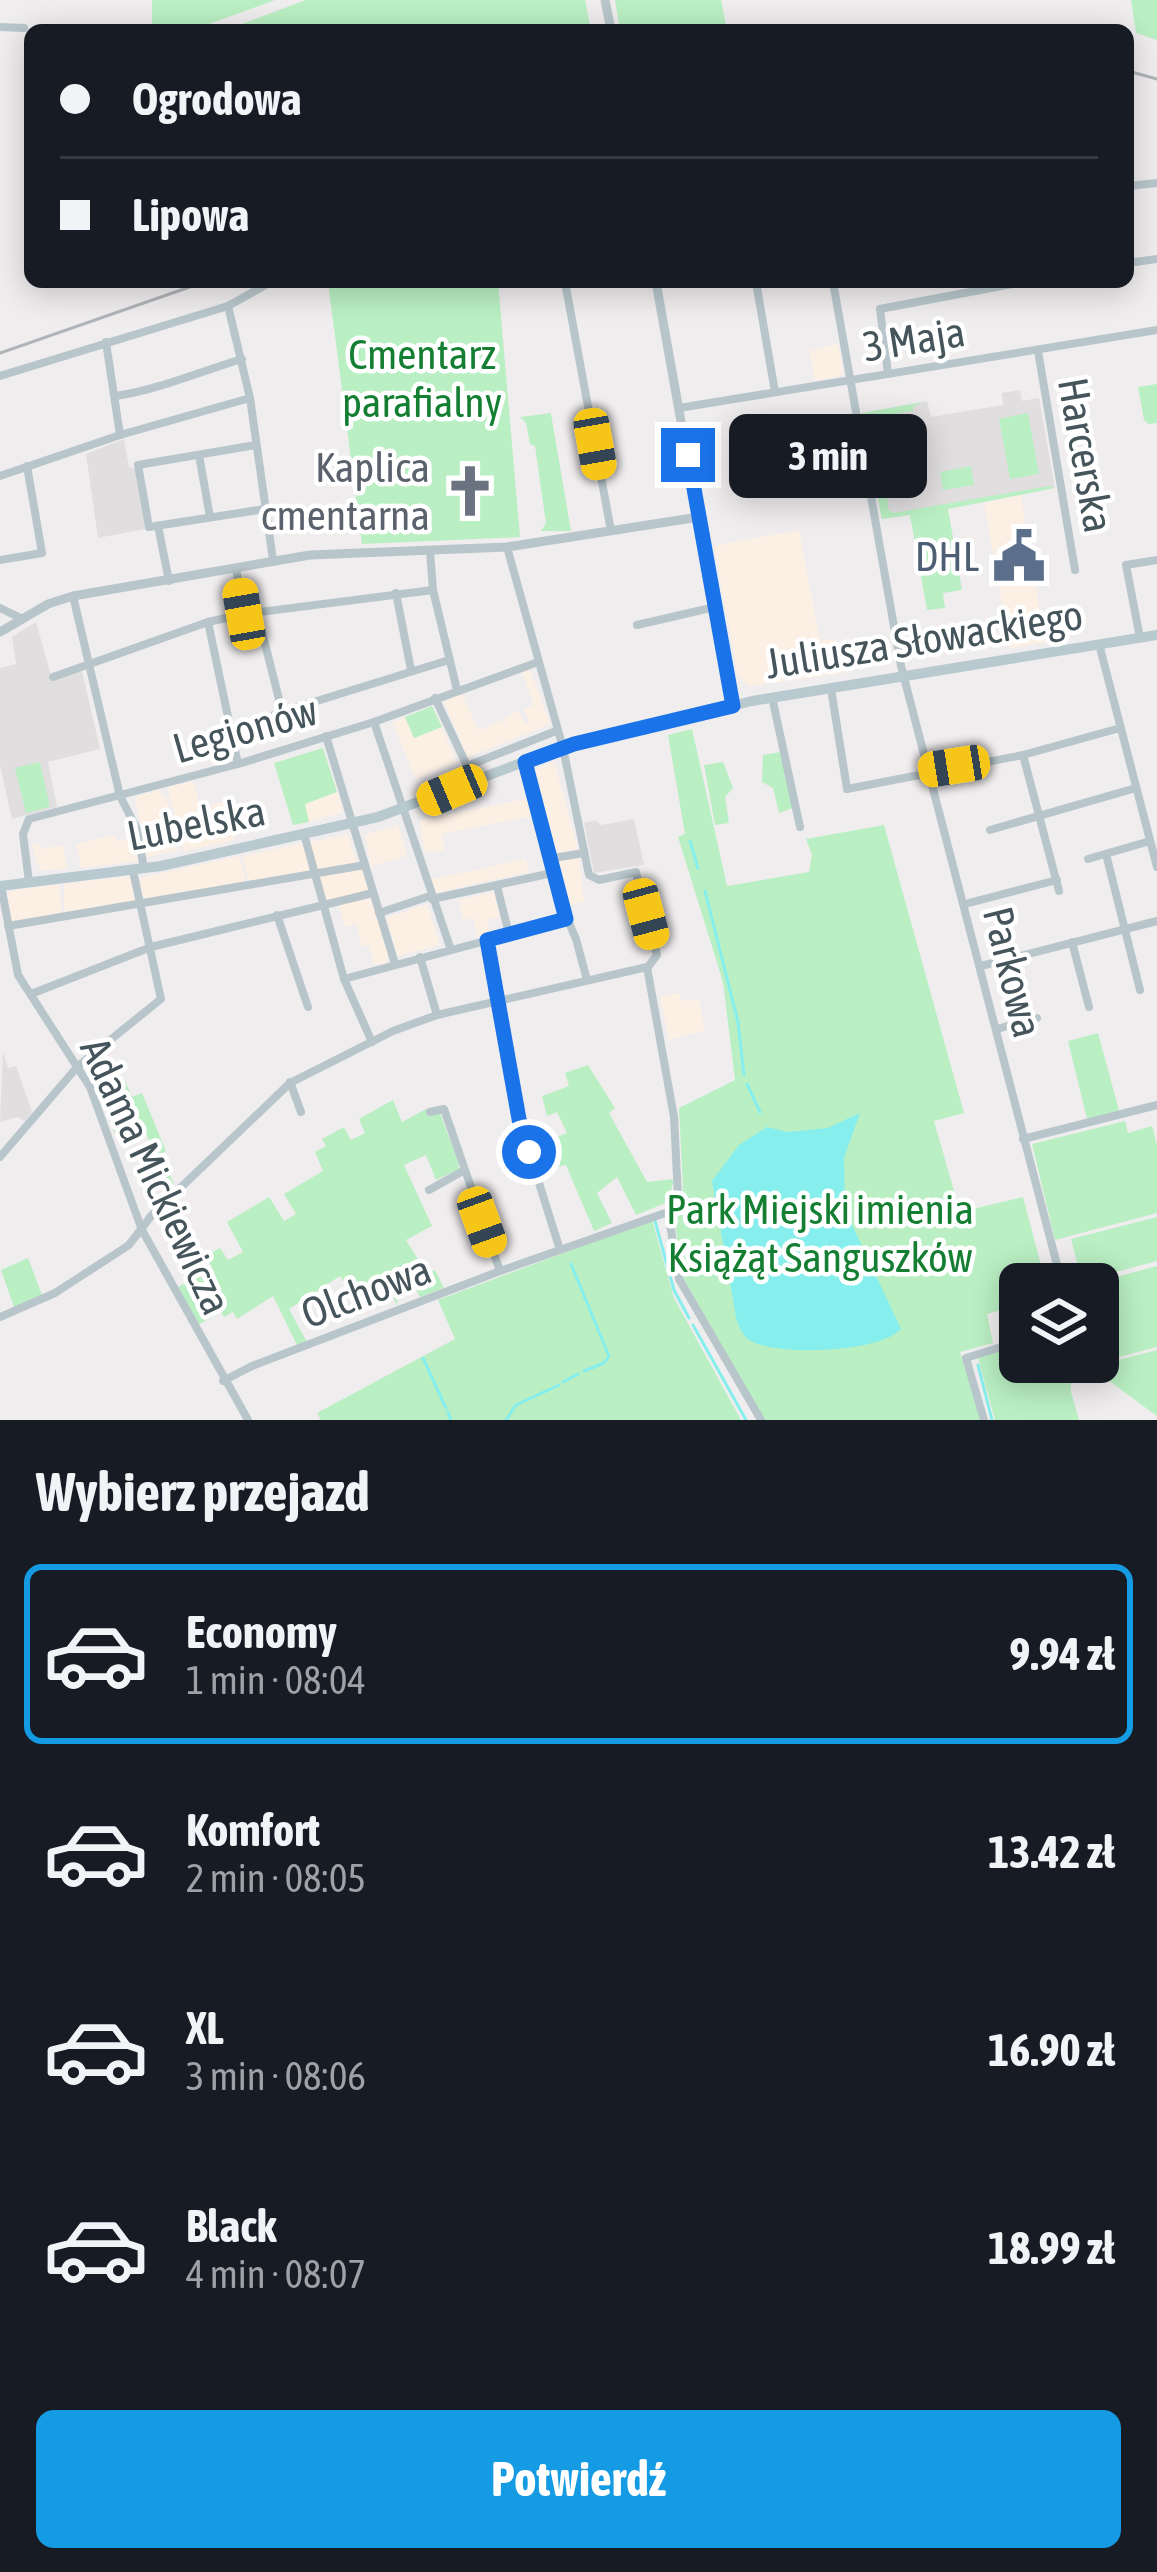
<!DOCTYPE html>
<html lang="pl">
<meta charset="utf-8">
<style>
:root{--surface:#171b24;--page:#20242c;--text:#f1f3f6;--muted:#9ea1a6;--line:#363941;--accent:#159be3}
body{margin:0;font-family:"Asap Condensed",sans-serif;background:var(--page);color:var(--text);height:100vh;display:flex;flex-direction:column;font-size:45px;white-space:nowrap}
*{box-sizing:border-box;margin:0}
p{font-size:39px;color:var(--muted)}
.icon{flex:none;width:66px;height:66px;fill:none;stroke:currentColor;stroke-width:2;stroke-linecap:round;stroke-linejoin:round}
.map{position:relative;height:1420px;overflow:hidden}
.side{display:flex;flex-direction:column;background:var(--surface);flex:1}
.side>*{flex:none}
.hud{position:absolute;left:24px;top:24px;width:1110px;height:264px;border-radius:18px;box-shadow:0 6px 30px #0003;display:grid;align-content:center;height:264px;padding:0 36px;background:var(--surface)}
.controls{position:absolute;left:999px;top:1263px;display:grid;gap:24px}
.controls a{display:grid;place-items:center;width:120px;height:120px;border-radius:18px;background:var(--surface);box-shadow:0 6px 30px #0003;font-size:60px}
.end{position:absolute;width:54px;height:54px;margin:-27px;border:15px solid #1a73e8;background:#fff;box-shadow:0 0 0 6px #fff}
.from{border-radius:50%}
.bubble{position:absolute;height:84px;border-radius:18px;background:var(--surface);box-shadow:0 6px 30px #0003;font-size:39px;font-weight:700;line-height:84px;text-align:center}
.car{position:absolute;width:36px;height:72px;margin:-36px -18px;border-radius:15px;box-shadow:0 0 9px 3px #0007;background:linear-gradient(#f5c518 24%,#345 0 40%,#f5c518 0 76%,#345 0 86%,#f5c518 0)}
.hud b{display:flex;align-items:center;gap:42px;height:114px;font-size:45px}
.hud b+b{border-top:3px solid var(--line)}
.hud i{width:30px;height:30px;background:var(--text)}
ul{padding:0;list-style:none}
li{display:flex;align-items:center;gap:36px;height:180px;margin:0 24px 18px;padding:0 12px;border:6px solid transparent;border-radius:18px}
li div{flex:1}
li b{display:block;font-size:45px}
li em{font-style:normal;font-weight:700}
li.on{border-color:var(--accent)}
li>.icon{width:108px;height:108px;stroke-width:1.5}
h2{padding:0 36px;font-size:54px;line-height:144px}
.action{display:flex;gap:24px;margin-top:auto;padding:24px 36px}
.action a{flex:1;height:138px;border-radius:18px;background:var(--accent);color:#fff;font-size:48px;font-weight:700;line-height:138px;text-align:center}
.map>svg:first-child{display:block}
.commercial{fill:#fcf0e5}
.education{fill:#e1dee0}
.green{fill:#baefc3}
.water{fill:#86eeed}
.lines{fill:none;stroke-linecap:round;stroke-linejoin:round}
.stream{stroke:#86eeed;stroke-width:3}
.minor{stroke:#b8c6cb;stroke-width:8}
.tertiary{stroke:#b8c6cb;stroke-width:9}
.secondary{stroke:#b8c9d0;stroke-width:10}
.rail{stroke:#afb4b8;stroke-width:3}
.route{stroke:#1a73e8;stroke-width:15}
.labels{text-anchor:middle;stroke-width:9;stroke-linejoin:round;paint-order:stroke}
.street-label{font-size:42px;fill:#45555b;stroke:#fff}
.park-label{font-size:42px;fill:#147e32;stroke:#fff}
.worship-label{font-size:42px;fill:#5b616d;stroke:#fff;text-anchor:end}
.service-label{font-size:42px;fill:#4e5e75;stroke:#fff;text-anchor:end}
</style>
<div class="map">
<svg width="1157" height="1420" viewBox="0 0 1157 1420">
<rect width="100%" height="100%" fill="#f0edee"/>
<g class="commercial">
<path d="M838 344 843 371 840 376 815 381 809 350Z"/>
<path d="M1021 495 1045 642 1010 648 984 503Z"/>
<path d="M799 530 820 641 835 639 845 673 749 686 738 676 714 546Z"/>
<path d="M530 670 550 724 468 757 444 702 462 694 479 731 503 720 509 729 504 717 519 711 525 724 529 721 524 709 534 705 522 672Z"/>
<path d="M405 717 415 738 442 727 456 762 416 779 392 723Z"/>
<path d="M554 761 578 849 552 854 534 771Z"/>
<path d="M193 781 201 808 226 801 234 840 184 851 167 788Z"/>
<path d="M159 790 167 801 180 849 147 857 135 797Z"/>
<path d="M337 792 343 812 309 822 304 804Z"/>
<path d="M530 798 533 816 442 834 444 850 424 853 420 820Z"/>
<path d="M398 825 407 856 371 866 365 835Z"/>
<path d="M348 834 357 864 316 871 310 842Z"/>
<path d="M115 835 117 841 134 837 138 861 81 868 76 844Z"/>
<path d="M304 843 310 873 249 884 243 856Z"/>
<path d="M41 844 42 849 63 845 67 869 40 870 32 845Z"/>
<path d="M239 856 246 883 142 901 140 878Z"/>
<path d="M579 857 584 902 565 906 553 863Z"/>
<path d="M526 859 528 872 435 893 432 879Z"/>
<path d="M357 869 363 871 368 891 326 901 319 877Z"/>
<path d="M130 876 135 902 64 912V884Z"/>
<path d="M59 884 62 915 12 922 7 895 10 891Z"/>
<path d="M494 892 500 917 487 920 490 934 478 936 473 918 463 920 459 900Z"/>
<path d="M367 898 371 899 389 957 386 963 374 965 369 946 362 947 357 924 344 927 339 904Z"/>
<path d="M427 904 440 945 398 956 386 918Z"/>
<path d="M679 993 682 1001 699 1000 705 1030 669 1040 660 997Z"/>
</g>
<g class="education">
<path d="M1020 390 1022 401 1039 398 1055 488 882 519 862 413 927 401 931 417 1003 405 1002 393Z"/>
<path d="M124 439 129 467 136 469 145 529 98 538 86 454Z"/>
<path d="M36 622 52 679 82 671 100 749 48 762 57 807 12 819 0 766V668L16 664 12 637Z"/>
<path d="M634 819 644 865 594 873 584 823 596 820 601 825Z"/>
<path d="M3 1052 8 1068 16 1066 32 1112 25 1121 18 1117 0 1122Z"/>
</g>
<g class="green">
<path d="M152 0H275L193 30H152Z"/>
<path d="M306 0H585L591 30H226Z"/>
<path d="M615 0H721L727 30H620Z"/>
<path d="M1131 0H1157V40L1136 33Z"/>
<path d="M328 282H498L520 537 362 544Z"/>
<path d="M1157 384V423L1149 424 1144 420 1138 387Z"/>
<path d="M923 402 913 407V411L875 417 876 439 867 440 862 413Z"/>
<path d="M551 413V414L571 531H541L546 523 535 446 530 444 526 423 520 417Z"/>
<path d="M1028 413 1039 474 1010 479 999 419Z"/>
<path d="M971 466 974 485 943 490 940 472Z"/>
<path d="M1049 486 1055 488 948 509 962 590 943 593 945 608 927 610 910 515 882 519 876 489H887L888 509 893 513Z"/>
<path d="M432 706 442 727 414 738 405 717Z"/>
<path d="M692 729 727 886 809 872 812 855 806 839 884 825 964 1113 934 1121 960 1212 1023 1197 1046 1284H1020V1305L987 1314 993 1343 960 1352 981 1420H765L682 1276 675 1223 683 1189 679 1108 735 1080 723 982 678 837 685 834 668 735Z"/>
<path d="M323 748 337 792 305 804 309 822 293 825 274 763Z"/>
<path d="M781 752 793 808 779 813 773 788 762 782 763 755Z"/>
<path d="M40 762 50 807 26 813 15 768Z"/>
<path d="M723 762 733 788 725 797 729 823 715 825 704 765Z"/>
<path d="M1098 1033 1120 1114 1088 1123 1068 1041Z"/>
<path d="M588 1065 615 1108 609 1113 647 1182 674 1179 668 1202 636 1215 617 1177 597 1193 612 1223 594 1231 566 1165 553 1168 544 1142 567 1133 557 1112 547 1116 542 1096 569 1086 565 1073Z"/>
<path d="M125 1081 132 1097 142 1093 166 1151 161 1154 174 1184 169 1189 142 1124 115 1134 110 1119 126 1112 117 1085Z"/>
<path d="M393 1100 402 1122 426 1109 428 1116 440 1113 458 1161 459 1169 436 1180 426 1155 404 1165 432 1226 406 1240 427 1274 435 1270 444 1288 420 1297 413 1283 396 1294 398 1306 391 1294 358 1307 340 1276 289 1309 307 1342 297 1345 273 1296 237 1319 233 1312 224 1317 221 1312 198 1325 178 1287 199 1275 205 1283 216 1276 206 1256 220 1248 228 1260 243 1252 227 1222 269 1197 284 1221 296 1214 284 1194 323 1171 315 1152 326 1146 322 1139 344 1127 351 1140 365 1133 359 1119Z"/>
<path d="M1125 1121 1128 1133 1152 1126 1157 1145V1213L1055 1240 1032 1144Z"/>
<path d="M1157 1217V1261L1082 1281 1071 1239Z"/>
<path d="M652 1220 674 1298 741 1420H321L317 1413 455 1339 438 1300Z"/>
<path d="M28 1258 42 1295 14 1307 1 1270Z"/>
<path d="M1157 1266V1347L1093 1364 1098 1362V1284H1090Z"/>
<path d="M1020 1349V1362H1071V1392L1079 1420H995L978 1358 991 1352Z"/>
<path d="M1157 1350V1416L1094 1370 1099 1365Z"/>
</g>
<path class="water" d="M860 1113 844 1158 845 1210 901 1329C879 1353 778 1356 751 1341 742 1336 739 1327 736 1317L712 1181 739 1145 767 1127 788 1132 828 1128Z"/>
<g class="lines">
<g class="stream">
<path d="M690 841 698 868"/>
<path d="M705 891 738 1022 744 1075"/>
<path d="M747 1084 760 1112"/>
<path d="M655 1221 674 1290 689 1318"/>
<path d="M571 1264 609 1356 604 1363 584 1371"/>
<path d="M693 1325 746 1420"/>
<path d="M423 1358 446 1408"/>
<path d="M978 1365 992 1420"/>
<path d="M563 1382 578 1374"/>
<path d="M448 1412 451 1420"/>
<path d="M506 1420 516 1405 559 1385"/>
</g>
<g class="minor">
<path d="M0 27 24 28"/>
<path d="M1128 186 1157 183"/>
<path d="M1128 263 1157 259"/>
<path d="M565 282 611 531"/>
<path d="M756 282 775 392"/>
<path d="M833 282 901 666 1062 1284"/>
<path d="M228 306 250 398 273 560"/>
<path d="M106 342 120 435"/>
<path d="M1038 351 1075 570"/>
<path d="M888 374 880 309 1023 282"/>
<path d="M0 376 228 306 271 282"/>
<path d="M116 396C160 389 199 372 242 359"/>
<path d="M679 408 1157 330"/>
<path d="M256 445 138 465 149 527 265 509"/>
<path d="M199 455 210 517"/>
<path d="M0 476 120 435 250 398"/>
<path d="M158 526 169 581"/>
<path d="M507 547 563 748 589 875 599 880 636 872 657 955 648 967"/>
<path d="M430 551 433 590 457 690"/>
<path d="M0 560 42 553 27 466"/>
<path d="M236 568 244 614"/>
<path d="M396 593 411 670"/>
<path d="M73 596 120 796 137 829 144 869"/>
<path d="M0 608 23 619"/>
<path d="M257 612 282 711"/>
<path d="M208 622 238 764"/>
<path d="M637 625 715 607"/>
<path d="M1140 638 1126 565 1157 560"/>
<path d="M1099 644 1157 867"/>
<path d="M53 677 208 622 244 614 433 590"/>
<path d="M832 695 847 789 1023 755 1120 728"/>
<path d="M772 697 800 827"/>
<path d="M435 698 467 766 556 731"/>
<path d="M275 714 449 660"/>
<path d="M374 722 451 950"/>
<path d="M326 736 395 964"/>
<path d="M1023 755 1059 891"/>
<path d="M525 762 558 897 576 939 587 980"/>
<path d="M990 830 1136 788"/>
<path d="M304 834 344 979 372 1042"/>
<path d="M1106 854 1140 990"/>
<path d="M548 859 584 853"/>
<path d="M1088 859 1150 841"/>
<path d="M29 882 23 834 29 819 238 764 374 722 538 662"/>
<path d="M1 886 18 975 90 1087 142 1230 248 1420"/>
<path d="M497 886 509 934"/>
<path d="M432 899 552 873"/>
<path d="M965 904 1057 880"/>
<path d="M379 913 430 896"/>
<path d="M277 915 308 1007"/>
<path d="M8 926 365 865"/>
<path d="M487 940 519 1119 560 1250"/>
<path d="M1072 942 1089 1007"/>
<path d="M420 957 437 1015"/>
<path d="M981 966 1157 921"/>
<path d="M647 967 674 1117 678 1197 668 1212 679 1279 761 1420"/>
<path d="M344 979 567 919"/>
<path d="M31 994 151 947 373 893"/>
<path d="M997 1029 1037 1018"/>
<path d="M290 1082 301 1112"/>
<path d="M430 1112 444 1109 500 1271"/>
<path d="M1023 1139 1157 1105"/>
<path d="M0 1157 78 1066 161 999 133 871"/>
<path d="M429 1190 463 1171"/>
<path d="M0 1317 55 1293 129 1245 151 1216 290 1083 393 1031 437 1015 647 967"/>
<path d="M223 1381 252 1366 500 1271 668 1212"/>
<path d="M984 1420 966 1358 1020 1341"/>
</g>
<g class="tertiary">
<path d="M605 0 611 30"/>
<path d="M656 282 732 706"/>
<path d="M0 632 48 604 73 596 310 555 507 547 699 517"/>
</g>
<path class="secondary" d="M0 886 161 866 378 817 558 749 752 701 1157 635"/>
<g class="rail">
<path d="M1128 71 1157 79"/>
<path d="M0 353 204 282"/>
</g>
</g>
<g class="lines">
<path class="route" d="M529 1152 519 1119 487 940 566 919 525 762 574 744 733 706 688 455"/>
</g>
<defs>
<g id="church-bare" transform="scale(4.14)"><path d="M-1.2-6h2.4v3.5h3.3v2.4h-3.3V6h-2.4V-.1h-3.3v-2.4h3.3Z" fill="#6b7280" stroke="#fff" stroke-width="2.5" paint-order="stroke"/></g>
<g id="civic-bare" transform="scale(4.14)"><path d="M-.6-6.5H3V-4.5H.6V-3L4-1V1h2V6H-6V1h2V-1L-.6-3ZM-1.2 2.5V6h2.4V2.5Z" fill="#5c6f8a" stroke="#fff" stroke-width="2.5" paint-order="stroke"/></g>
</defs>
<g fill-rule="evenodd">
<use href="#church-bare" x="470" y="491"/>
<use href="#civic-bare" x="1019" y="556"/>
</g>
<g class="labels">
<g class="street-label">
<text transform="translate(914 339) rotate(-9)" y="15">3 Maja</text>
<text transform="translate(1086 455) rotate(80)" y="15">Harcerska</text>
<text transform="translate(924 639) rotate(-9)" y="15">Juliusza Słowackiego</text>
<text transform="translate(245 729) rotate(-16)" y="15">Legionów</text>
<text transform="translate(196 823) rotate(-11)" y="15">Lubelska</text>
<text transform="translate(1013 972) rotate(76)" y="15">Parkowa</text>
<text transform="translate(156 1176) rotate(65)" y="15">Adama Mickiewicza</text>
<text transform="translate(366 1291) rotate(-21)" y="15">Olchowa</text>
</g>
<g class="park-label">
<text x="422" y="369">Cmentarz<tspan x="422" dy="48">parafialny</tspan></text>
<text x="820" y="1224">Park Miejski imienia<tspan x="820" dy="48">Książąt Sanguszków</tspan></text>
</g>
<g class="worship-label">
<text x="430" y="482">Kaplica<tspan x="430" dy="48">cmentarna</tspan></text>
</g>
<g class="service-label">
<text x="979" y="571">DHL</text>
</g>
</g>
</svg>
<div class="controls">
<a><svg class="icon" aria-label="layers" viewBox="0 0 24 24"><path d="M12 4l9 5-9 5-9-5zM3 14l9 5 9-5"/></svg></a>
</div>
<i class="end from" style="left:529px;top:1152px"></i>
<i class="end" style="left:688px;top:455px"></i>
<div class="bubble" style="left:729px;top:414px;width:198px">3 min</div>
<i class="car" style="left:595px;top:444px;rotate:170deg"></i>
<i class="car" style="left:244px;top:614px;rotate:350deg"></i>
<i class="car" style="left:954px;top:766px;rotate:261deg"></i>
<i class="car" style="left:452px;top:790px;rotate:247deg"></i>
<i class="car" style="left:646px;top:914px;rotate:165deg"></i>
<i class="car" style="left:482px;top:1222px;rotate:160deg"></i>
<div class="hud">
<b><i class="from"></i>Ogrodowa</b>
<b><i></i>Lipowa</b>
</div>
</div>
<section class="side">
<h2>Wybierz przejazd</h2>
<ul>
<li class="on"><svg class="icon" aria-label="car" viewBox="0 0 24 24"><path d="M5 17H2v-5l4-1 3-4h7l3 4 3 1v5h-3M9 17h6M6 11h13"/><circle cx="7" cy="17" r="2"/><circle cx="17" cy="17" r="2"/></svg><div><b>Economy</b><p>1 min · 08:04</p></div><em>9.94 zł</em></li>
<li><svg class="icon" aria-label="car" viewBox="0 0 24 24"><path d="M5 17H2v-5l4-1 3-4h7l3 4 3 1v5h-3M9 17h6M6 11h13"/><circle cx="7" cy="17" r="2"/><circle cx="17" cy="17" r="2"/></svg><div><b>Komfort</b><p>2 min · 08:05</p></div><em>13.42 zł</em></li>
<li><svg class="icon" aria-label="car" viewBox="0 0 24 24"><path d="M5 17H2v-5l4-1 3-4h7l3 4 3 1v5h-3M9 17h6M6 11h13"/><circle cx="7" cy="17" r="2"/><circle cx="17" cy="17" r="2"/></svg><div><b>XL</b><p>3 min · 08:06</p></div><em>16.90 zł</em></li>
<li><svg class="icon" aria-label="car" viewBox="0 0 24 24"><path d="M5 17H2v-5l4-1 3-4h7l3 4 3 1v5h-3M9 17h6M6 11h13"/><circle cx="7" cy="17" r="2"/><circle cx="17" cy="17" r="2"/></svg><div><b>Black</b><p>4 min · 08:07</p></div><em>18.99 zł</em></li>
</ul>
<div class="action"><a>Potwierdź</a></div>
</section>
